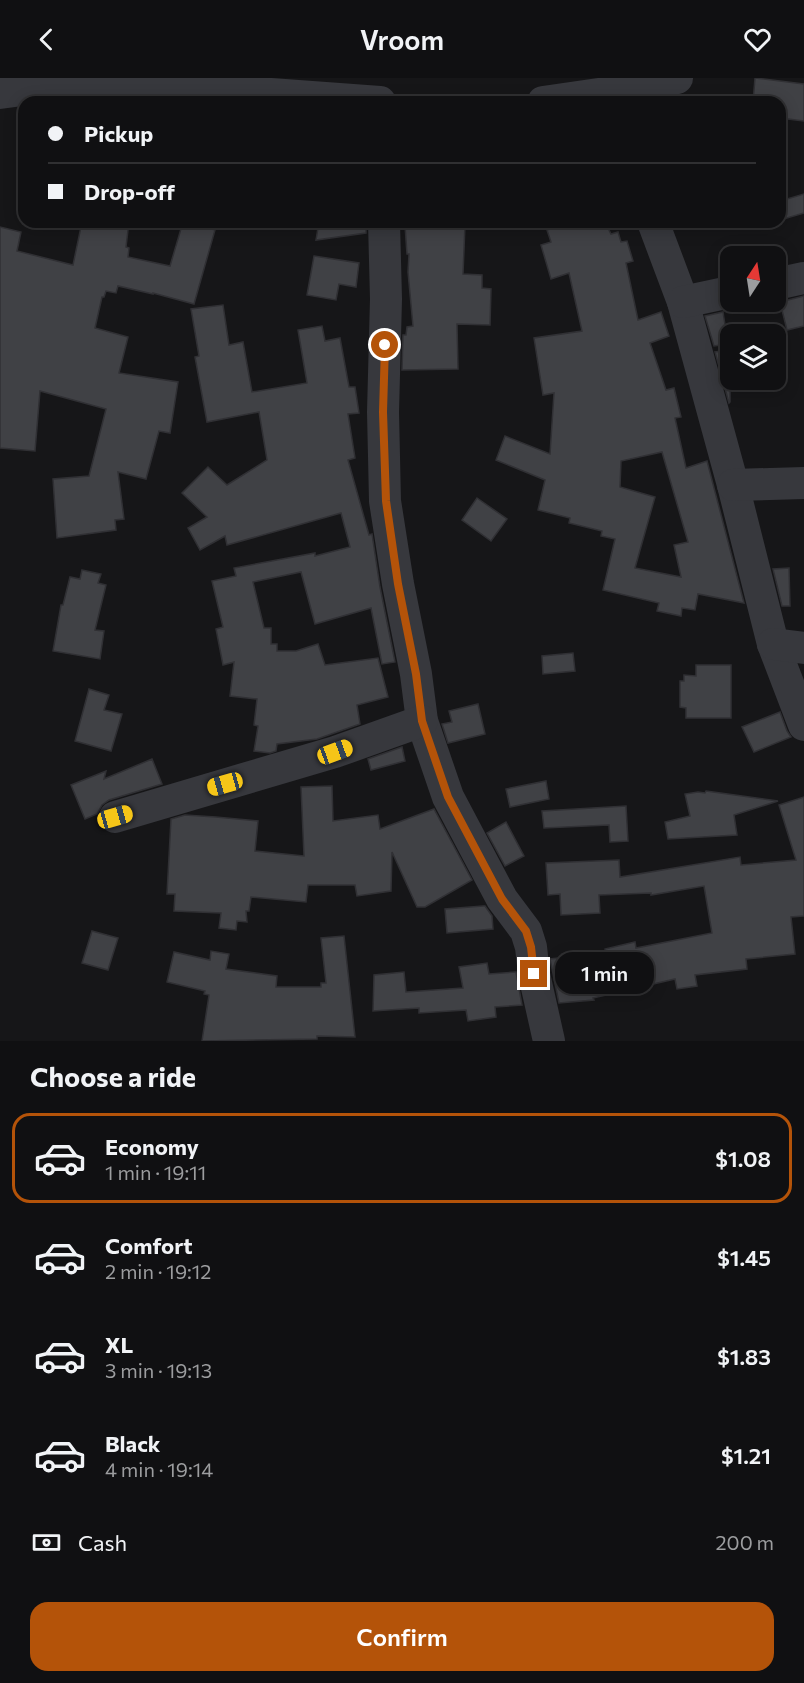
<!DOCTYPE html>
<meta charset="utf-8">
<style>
:root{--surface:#101012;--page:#1e1e20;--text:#f1f3f6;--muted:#9c9d9f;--line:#303032;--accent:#b45309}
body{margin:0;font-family:Commissioner,sans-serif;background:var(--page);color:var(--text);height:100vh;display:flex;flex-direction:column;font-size:22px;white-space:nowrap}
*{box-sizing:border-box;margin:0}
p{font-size:20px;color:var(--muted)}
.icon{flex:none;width:33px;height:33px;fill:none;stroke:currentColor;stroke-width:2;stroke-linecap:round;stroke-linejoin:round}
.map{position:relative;height:963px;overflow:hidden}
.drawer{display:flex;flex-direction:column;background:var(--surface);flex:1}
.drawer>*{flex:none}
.guide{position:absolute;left:18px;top:18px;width:768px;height:132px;border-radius:18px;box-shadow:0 3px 15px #0003,0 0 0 2px var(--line);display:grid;align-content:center;height:132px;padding:0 30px;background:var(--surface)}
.needle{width:39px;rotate:12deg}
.fabs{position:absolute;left:720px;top:168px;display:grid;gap:12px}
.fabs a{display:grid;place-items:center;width:66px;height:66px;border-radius:12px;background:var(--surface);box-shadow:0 3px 15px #0003,0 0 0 2px var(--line);font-size:30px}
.end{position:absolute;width:27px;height:27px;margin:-14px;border:8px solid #b45309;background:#fff;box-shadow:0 0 0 3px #fff}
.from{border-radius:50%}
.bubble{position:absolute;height:42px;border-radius:18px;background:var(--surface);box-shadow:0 3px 15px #0003,0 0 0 2px var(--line);font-size:20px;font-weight:600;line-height:42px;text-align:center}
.car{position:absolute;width:18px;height:36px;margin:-18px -9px;border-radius:8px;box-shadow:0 0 4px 2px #0007;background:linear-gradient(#f5c518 24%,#345 0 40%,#f5c518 0 76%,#345 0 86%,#f5c518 0)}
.guide b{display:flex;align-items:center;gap:21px;height:57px;font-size:22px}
.guide b+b{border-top:2px solid var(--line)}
.guide i{width:15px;height:15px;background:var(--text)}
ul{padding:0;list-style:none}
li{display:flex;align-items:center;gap:18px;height:90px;margin:0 12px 9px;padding:0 18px;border:3px solid transparent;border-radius:18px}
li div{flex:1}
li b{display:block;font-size:22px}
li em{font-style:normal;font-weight:600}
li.on{border-color:var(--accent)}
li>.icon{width:54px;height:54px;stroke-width:1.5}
h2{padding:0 30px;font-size:27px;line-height:72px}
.pay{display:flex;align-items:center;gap:15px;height:66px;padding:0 30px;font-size:22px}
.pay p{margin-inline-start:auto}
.action{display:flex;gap:12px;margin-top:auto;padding:12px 30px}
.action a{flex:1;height:69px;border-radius:18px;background:var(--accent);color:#fff;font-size:24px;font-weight:600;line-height:69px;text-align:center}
header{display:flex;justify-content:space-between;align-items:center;height:78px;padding:0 30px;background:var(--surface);font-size:27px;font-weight:600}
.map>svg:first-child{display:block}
.building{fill:#404145;stroke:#303034;stroke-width:1.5;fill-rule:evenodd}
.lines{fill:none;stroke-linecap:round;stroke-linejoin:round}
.minor{stroke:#37383d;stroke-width:32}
.route{stroke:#b45309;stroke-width:8}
</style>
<header><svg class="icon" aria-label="back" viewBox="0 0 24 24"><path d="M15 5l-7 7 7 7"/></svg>Vroom<svg class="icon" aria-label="heart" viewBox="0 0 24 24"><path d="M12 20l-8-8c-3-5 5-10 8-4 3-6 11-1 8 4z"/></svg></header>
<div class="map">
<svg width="804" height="963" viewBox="0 0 804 963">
<rect width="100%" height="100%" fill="#161618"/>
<g class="building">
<path d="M755 0 804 6V43L780 40V24H753Z"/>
<path d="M804 116V135L780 142V123Z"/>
<path d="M82 144H129L126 169 129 170 128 179 170 188 183 144H190L215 152 194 226 153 215V216L118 208 116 215 106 213 104 219H102L95 250 128 259 119 295 178 304 170 355 159 353 146 401 118 394 124 441 115 442 116 452 57 460 53 401 89 398 106 331 40 313 35 373 0 370V149L21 154 17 173 73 187Z"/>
<path d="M319 144H366V155L316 162Z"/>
<path d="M573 144H605L611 156 618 154 621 164 627 163 633 183 626 185 638 242 661 234 669 258 650 265 666 312 674 310 681 339 675 340 686 390 707 383 744 525 698 516 695 532 682 530 681 538 657 533 659 525 603 512 615 461 601 458 602 453 569 445 570 440 538 432 545 402 496 382 505 358 550 376 554 315 543 317 534 260 582 253 569 195 551 201 541 167 551 164 547 152ZM662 374 688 464 674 467 681 499 635 490 655 419 620 409 621 383Z"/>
<path d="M440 145V149L465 147 463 196 482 197V210L491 211 490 247 457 246 458 291 402 292 403 257H406L407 249 413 248 408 194 409 176H407L405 148Z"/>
<path d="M314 178 359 185 356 209 339 206 336 222 307 217Z"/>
<path d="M804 218V248L787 252 780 224Z"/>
<path d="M223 227 229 267 243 264 252 314 307 305 298 252 322 248 325 263 340 260 349 309H355L359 335 348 336 355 380 348 382 369 457 372 456 380 509 395 584 382 586 371 530 315 546 301 494 253 504 264 550H271V566H277V573H296L318 566 325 587 378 580 388 619 357 627 360 646 317 661 277 666 276 673 270 675 254 673 258 648 254 647 257 621 230 618 234 584 223 587 216 551 223 549 212 503 236 498 234 490 315 475V478L350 469 341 435 227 467 225 458 200 472 188 450 207 439 182 415 208 389 227 407 267 382 259 334 207 344 195 279 199 278 191 231Z"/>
<path d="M723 234 728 266 714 268 705 238Z"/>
<path d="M730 272V324L729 325 715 274Z"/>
<path d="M477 420 507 441 491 463 462 442Z"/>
<path d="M789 490 790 528H782L773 491Z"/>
<path d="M82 492 101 496 98 505 106 507 95 552 104 553 100 581 53 573 61 527H63L70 499 80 501Z"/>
<path d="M573 575 575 593 543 596 542 578Z"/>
<path d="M696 587H731V640H686V630L680 629V603H684V597L696 598Z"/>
<path d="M89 611 109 617 104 632 122 636 111 673 75 663Z"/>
<path d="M478 626 485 656 448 665 442 646 452 644 449 633Z"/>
<path d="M780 634 787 653 791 659 754 674 742 649Z"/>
<path d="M402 669 405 683 371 692 368 681Z"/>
<path d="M152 681 162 706 109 722 102 727 97 736 85 741 71 707 106 693 104 701Z"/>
<path d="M546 703 549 721 510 729 506 711Z"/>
<path d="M332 708 333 743 378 737 380 751 434 731 472 802 425 829H417L392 774 391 813 357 818 355 807H308L306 824 251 819 249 833H246L247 844 237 843 236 852 219 850 221 835 174 833 175 816H167L171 741 185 737 216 739 258 743 255 773 304 778 301 709Z"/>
<path d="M706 713 778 723 734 737 737 757 668 761 665 744 690 738 685 716 698 714 705 715Z"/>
<path d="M804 719V838L791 839 795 876 746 881 747 891 695 897 697 908 677 911 675 901 593 920 594 922 559 925 550 881 606 875 605 871 635 864 636 870 712 855 704 808 651 817V815L599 817 600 835 561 837 560 816 548 817 546 785 619 782 620 799 740 779 741 787 796 782 779 727Z"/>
<path d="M626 728 628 763 610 764 609 747 544 750 542 733Z"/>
<path d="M506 744 524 778 505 788 487 755Z"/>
<path d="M483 828H485L492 838 493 851 447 855 445 831Z"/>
<path d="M92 853 118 860 108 892 82 885Z"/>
<path d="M344 858 355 959 317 958V961L202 963 209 917 204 916 205 913 167 904 174 874 210 882 211 873 229 876 226 891 277 898 276 909H321V905H326L321 860Z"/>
<path d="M487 885 489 896 516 894 522 927 495 929 496 939 468 943 466 932 419 935V930L373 933 374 897 404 894 406 914 463 910 459 889Z"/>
</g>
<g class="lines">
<g class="minor">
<path d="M0 15 60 7 122 5 380 24"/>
<path d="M543 24 606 15 677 0"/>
<path d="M384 144 386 221 383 334 385 423 398 506 416 596 422 643 448 719 502 821 526 853 531 869 534 896 549 963"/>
<path d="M653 144 683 224 733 407 773 566 804 647"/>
<path d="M776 206 804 200"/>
<path d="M683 224 730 214"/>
<path d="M733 407 804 405"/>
<path d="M773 566 804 570"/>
<path d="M115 739 335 674 422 643"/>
</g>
</g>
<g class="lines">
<path class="route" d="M385 267 383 334 386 423 398 506 416 596 422 643 448 719 502 821 526 853 531 869 534 896"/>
</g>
</svg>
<div class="fabs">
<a><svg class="needle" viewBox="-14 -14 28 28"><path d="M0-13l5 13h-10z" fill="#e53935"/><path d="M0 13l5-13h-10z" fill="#9c9d9f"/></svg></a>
<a><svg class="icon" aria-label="layers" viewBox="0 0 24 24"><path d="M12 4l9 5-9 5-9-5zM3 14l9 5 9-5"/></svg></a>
</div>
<i class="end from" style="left:385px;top:267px"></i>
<i class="end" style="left:534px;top:896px"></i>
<div class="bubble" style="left:555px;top:874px;width:99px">1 min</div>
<i class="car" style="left:335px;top:674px;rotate:70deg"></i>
<i class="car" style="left:225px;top:706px;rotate:254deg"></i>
<i class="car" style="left:115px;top:739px;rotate:74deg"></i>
<div class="guide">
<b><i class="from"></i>Pickup</b>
<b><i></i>Drop-off</b>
</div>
</div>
<section class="drawer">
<h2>Choose a ride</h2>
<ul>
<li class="on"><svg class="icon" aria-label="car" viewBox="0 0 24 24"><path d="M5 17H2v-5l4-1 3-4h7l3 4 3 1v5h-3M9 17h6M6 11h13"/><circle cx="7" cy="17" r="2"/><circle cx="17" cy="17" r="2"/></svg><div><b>Economy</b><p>1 min · 19:11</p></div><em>$1.08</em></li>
<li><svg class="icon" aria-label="car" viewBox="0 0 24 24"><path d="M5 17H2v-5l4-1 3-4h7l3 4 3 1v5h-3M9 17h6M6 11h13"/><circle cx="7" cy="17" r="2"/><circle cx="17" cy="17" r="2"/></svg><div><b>Comfort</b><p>2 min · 19:12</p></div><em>$1.45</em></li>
<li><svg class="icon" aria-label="car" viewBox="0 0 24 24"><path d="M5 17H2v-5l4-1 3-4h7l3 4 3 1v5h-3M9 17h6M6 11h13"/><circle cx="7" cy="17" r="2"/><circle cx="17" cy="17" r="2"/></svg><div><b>XL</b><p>3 min · 19:13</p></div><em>$1.83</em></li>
<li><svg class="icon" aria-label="car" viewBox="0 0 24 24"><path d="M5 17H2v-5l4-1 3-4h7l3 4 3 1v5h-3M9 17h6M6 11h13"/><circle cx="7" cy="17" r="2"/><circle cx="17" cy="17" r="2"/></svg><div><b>Black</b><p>4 min · 19:14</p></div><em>$1.21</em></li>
</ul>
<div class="pay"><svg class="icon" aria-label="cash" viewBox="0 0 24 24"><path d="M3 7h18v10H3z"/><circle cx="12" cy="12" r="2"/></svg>Cash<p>200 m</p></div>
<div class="action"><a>Confirm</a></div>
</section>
